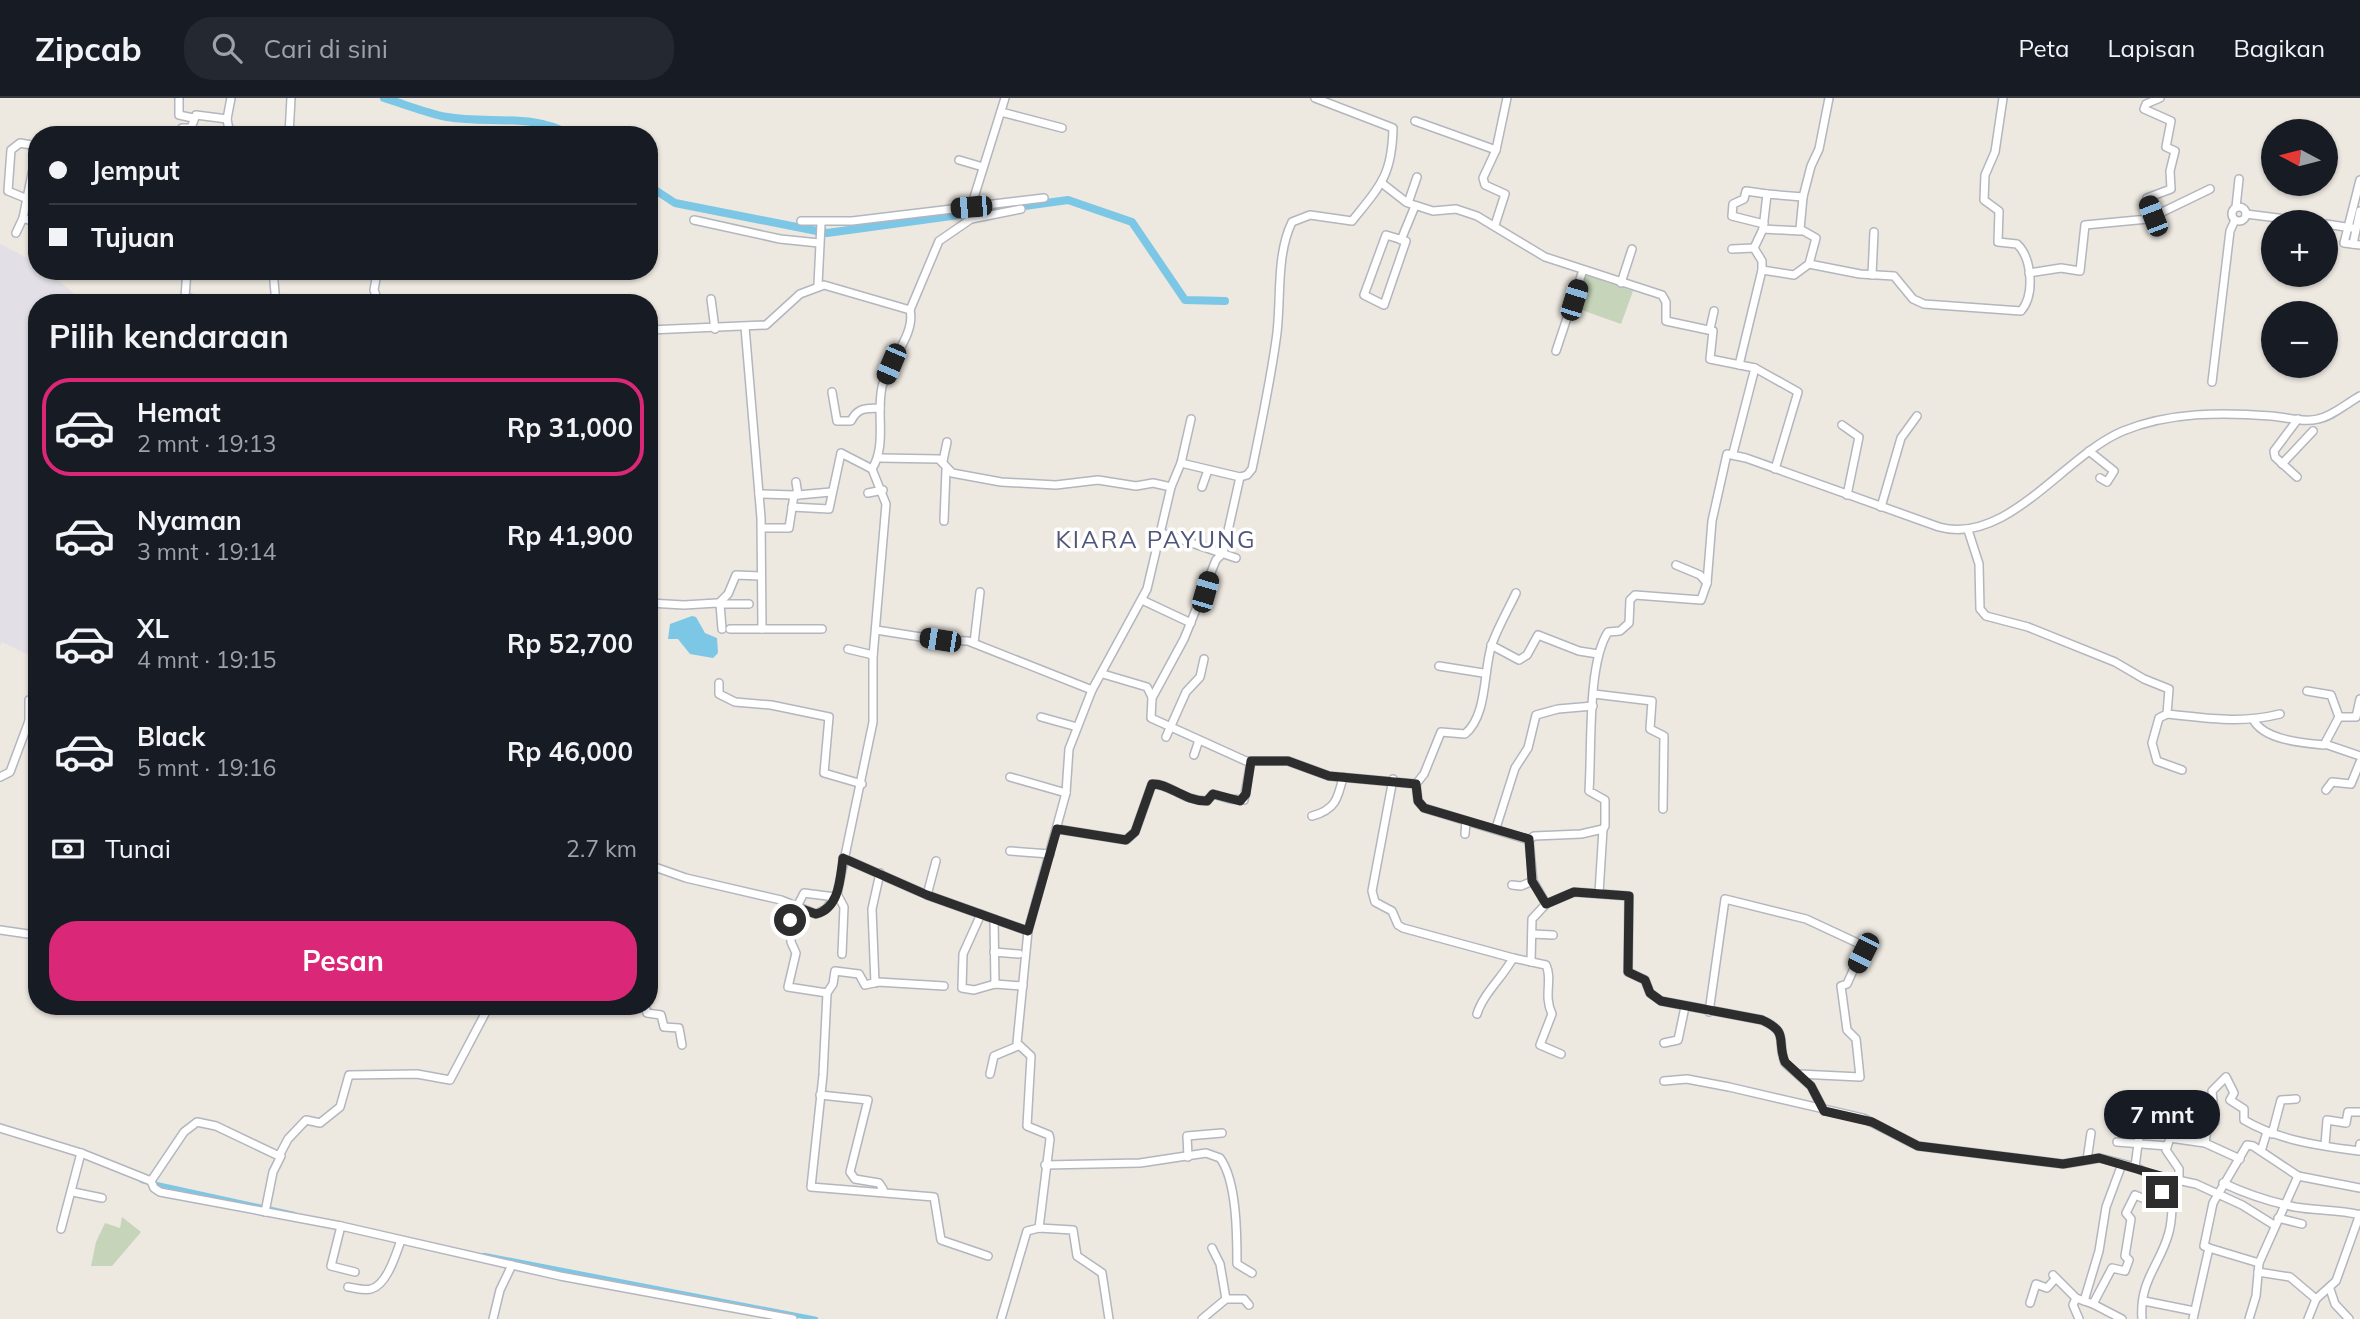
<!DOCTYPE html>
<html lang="id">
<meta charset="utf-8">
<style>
:root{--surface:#171b24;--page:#242831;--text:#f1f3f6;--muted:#9ea1a6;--line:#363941;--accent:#db2777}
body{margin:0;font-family:Mulish,sans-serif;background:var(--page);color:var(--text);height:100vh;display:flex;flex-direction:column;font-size:26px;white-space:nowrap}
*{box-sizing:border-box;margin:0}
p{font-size:23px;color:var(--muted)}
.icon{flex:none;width:38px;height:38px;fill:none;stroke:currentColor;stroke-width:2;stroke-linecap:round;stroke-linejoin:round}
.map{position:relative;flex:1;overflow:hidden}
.panel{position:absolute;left:28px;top:196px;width:630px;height:721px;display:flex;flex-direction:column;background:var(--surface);border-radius:28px;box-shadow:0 2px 5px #0004}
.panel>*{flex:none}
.top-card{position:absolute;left:28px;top:28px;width:630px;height:154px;border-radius:28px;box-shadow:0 2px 5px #0004;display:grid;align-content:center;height:154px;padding:0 21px;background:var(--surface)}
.needle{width:46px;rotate:277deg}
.controls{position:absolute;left:2261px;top:21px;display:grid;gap:14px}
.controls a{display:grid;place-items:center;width:77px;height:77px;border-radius:50%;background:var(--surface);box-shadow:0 2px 5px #0004;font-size:35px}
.end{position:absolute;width:32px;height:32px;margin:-16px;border:9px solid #2d2d2d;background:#fff;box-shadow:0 0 0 4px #fff}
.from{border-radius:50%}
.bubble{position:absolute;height:49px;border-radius:24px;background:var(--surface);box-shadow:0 2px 5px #0004;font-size:23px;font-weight:700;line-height:49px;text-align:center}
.car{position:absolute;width:21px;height:42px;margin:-21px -10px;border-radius:9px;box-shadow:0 0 5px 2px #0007;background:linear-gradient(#222 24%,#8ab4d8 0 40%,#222 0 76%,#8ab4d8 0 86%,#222 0)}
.top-card b{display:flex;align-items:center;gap:24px;height:66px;font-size:26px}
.top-card b+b{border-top:2px solid var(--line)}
.top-card i{width:18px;height:18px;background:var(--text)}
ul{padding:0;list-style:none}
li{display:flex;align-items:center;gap:21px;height:98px;margin:0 14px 10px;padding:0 7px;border:4px solid transparent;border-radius:28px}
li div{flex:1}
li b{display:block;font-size:26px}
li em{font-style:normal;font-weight:700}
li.active{border-color:var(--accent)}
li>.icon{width:63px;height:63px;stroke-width:1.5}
h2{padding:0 21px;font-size:32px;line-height:84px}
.pay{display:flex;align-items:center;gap:18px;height:77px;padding:0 21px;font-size:26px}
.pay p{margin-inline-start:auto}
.cta{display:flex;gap:14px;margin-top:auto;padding:14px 21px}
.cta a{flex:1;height:80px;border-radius:28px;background:var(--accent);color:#fff;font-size:28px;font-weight:700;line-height:80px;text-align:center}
header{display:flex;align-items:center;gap:42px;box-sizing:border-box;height:98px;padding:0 35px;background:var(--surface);border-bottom:2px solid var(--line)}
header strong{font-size:33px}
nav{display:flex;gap:38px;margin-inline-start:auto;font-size:24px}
.search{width:490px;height:63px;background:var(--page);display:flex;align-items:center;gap:18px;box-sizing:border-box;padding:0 24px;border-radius:28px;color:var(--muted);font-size:26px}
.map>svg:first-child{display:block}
.industrial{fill:#e2e0e6}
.cemetery{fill:#c6d5b9}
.water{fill:#7cc7e6}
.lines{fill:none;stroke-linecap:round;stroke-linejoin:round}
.canal{stroke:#7cc7e6;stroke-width:4.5}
.river{stroke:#7cc7e6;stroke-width:8}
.minor-casing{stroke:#b3b6bf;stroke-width:10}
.minor{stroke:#fff;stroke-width:7}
.route{stroke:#2d2d2d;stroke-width:9}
.labels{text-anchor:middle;stroke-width:7;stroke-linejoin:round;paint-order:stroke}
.quarter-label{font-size:24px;letter-spacing:2px;fill:#50567a;stroke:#fff}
</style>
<header>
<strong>Zipcab</strong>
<div class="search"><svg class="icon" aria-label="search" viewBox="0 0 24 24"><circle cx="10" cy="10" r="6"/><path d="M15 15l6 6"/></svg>Cari di sini</div>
<nav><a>Peta</a><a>Lapisan</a><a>Bagikan</a></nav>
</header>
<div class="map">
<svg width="2360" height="1221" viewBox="0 0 2360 1221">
<rect width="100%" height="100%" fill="#ede8e0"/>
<path class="industrial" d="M0 146 37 165V173H47L85 205H37V561L2 544 0 548Z"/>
<g class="cemetery">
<path d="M1583 176 1633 193 1621 226 1573 209Z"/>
<path d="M122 1119 141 1134 112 1168H91L96 1144 105 1125 120 1130Z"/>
</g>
<path class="water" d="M692 518 696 519 705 535 717 540 718 555 713 560 690 556 678 541H668L670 526Z"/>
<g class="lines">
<g class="canal">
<path d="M142 1083 294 1116"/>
<path d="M484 1157 816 1221"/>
</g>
<g class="river">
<path d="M384 0C404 6 426 15 447 19 485 26 537 15 570 37"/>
<path d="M649 88 675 105 827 135 1068 102 1132 124 1185 202 1225 203"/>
</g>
<g class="minor-casing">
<g id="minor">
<path d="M179 0V17L193 20"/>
<path d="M1001 14 1062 30"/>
<path d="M227 21 229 32 256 37"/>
<path d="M1415 23 1496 52 1507 0"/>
<path d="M179 37 182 30H191L196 17 227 21 231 0"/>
<path d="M289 37 291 0"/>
<path d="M959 62 983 69"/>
<path d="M1417 79 1408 105 1433 113 1456 111 1477 118 1545 159 1662 197 1666 204V223L1713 233 1710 261 1755 270 1733 355"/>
<path d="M2360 82 2344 145 2360 147"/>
<path d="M1383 86 1406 104"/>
<path d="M25 100 8 93 11 52 20 45 37 48"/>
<path d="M2236 109 2239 81"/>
<circle cx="2239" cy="116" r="7"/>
<path d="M2246 116 2309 124"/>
<path d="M2153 119 2147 100 2171 91 2170 73 2175 53 2166 49 2171 23 2144 11 2146 6 2160 0"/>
<path d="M23 120 37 125"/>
<path d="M971 121 1021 111"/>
<path d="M694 122 780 141 819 145"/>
<path d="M801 123H852L1044 100"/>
<path d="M1764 126 1732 118 1733 106 1744 101 1746 93 1767 96"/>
<path d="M2326 126 2352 130"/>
<path d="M1495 127 1505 96 1485 87 1483 80 1496 52"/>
<path d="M1763 131 1801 133"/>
<path d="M16 135 23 120 37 51"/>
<path d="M1386 137 1406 143 1384 207 1364 197Z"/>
<path d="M1401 142 1415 108"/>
<path d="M2353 146 2360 113"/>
<path d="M1732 151 1754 150"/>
<path d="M1809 166 1860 176 1894 178 1913 201 1924 206 2021 213C2035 197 2032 160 2017 146L1998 144 1999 113 1984 102 1985 77 1995 54 2003 0"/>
<path d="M1762 172V163L1754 150 1763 131 1767 96 1803 99"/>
<path d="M170 173 187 179"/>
<path d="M187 173 185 199 211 205"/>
<path d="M273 173 276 205"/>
<path d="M368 173 377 175 374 192 379 205"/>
<path d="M2029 175 2061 170 2080 173 2085 127 2148 121 2210 91"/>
<path d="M1872 177 1874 134"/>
<path d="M1621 185 1632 151"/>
<path d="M818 187 821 126"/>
<path d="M711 201 715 231"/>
<path d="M745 229 761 420 762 531"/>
<path d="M1710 231 1714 213"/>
<path d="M649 232 766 227 800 196 824 187 910 212 939 143 971 121V109L1005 0"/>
<path d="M1556 253 1583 172"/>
<path d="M1739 267 1762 172 1794 177 1809 166 1816 140 1800 131 1803 99 1811 68 1819 51 1829 0"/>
<path d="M1755 270 1798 294 1775 371"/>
<path d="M2212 284 2230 133 2235 122"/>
<path d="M832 294 837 323H851C858 309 865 311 880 310"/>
<path d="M1842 327 1859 339 1847 397"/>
<path d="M2089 353 2114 373 2107 384 2100 380"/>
<path d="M879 360 939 361 952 375 1001 384 1056 387 1098 382 1136 388 1153 385 1171 389"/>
<path d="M943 363 947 344"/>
<path d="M1181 365 1191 321"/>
<path d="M2282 366 2313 333"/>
<path d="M1240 379 1223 455 1216 462 1184 541 1152 600 1151 620 1246 663H1288L1329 678 1416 686"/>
<path d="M2297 379 2275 359 2274 353 2298 321"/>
<path d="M1202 389 1208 372"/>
<path d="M868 395 883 392"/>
<path d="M759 396 794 397"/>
<path d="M798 397 831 394"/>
<path d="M792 409 829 411 841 355 872 371"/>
<path d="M1881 409 1901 340 1917 318"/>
<path d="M944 423 946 372"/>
<path d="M762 430H789L794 397H798L796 384"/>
<path d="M1968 432 1979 466 1980 511 1986 518 2028 529 2115 564 2144 581 2169 591 2167 616C2207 620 2240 626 2280 616"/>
<path d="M1162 435 1236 460"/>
<path d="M1676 467 1700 477 1707 485"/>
<path d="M1516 495C1508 512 1498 529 1492 546 1483 572 1488 617 1465 636L1441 634 1424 676 1416 686 1418 703 1424 710 1529 742 1533 783 1546 806 1532 821 1531 864"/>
<path d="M1142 502 1191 525"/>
<path d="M649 505 684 507 717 505 720 506 722 531"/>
<path d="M719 505 728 496 736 477 760 478"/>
<path d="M720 506H749"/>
<path d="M730 531H822"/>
<path d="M876 532 940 542 968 543 1092 592"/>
<path d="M974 545 980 494"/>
<path d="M1491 547 1519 562 1527 557 1538 537 1579 553 1598 556"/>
<path d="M848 551 873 557"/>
<path d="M1439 568 1483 575"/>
<path d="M1103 576 1147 589 1152 599"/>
<path d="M719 585V596L735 604 771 607 829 619 824 675 862 686"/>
<path d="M1594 596 1652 603 1650 631 1664 638 1663 711"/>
<path d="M29 602V623"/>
<path d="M2167 616 2159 620 2152 645 2157 663 2182 672"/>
<path d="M1041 619 1077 629"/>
<path d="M2339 619H2356L2360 601"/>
<path d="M2253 621C2263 642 2303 645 2324 647L2339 619 2331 597 2307 593"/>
<path d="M1166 639 1186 594 1200 579 1204 561"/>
<path d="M2325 646 2360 658"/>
<path d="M1194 657 1199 642"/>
<path d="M0 679 10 674 29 623 37 622"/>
<path d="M1010 679 1066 695"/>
<path d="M1393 681 1372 793 1375 804 1392 813 1398 827 1403 830 1513 860"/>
<path d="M2326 692 2332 684 2351 686 2360 664"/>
<path d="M1312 718C1335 712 1338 701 1343 679"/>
<path d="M1496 730 1515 670 1528 650 1536 617 1558 611 1593 608"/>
<path d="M1057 731 1126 742 1135 734 1152 686C1169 685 1183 703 1207 703L1213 696 1230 701 1244 702 1251 663"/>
<path d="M1465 736 1466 723"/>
<path d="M1529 742 1534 738 1581 736 1603 731 1605 728V702L1589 693C1592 652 1587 566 1608 534L1620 533 1629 525 1630 502 1635 497 1701 502 1707 485 1712 423 1727 356 1746 360 1939 429C2007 448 2065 357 2123 333 2169 314 2222 314 2271 318 2286 319 2303 325 2318 321 2333 318 2347 305 2360 298"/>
<path d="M1010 753 1050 756"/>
<path d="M843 760 927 797 1028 833"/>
<path d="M649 767 686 780 781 802 816 816 826 811 837 796 873 624V559L886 406 872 371C887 347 876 316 882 289 887 265 916 237 910 212"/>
<path d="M1512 787 1521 788 1533 783"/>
<path d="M1599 795 1603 731"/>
<path d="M837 796 844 809 842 856"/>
<path d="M927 797 936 763"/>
<path d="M1546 806 1574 794 1629 798 1628 874 1645 882 1650 895 1661 903 1762 922C1790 935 1776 942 1785 965L1811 988 1824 1013"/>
<path d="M981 816 963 856 962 890 974 892 995 886 1023 888"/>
<path d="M994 821 995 886"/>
<path d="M0 832 35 837"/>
<path d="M1532 836 1553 837"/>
<path d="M994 854 1019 856"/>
<path d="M875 885 872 811 880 775"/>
<path d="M944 888 878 884 865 887 859 876 835 873 833 886 827 895 823 977 811 1089 934 1099 941 1142 988 1158"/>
<path d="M827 895 788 889 796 855 791 844 790 822 804 795 835 799"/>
<path d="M645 908 647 915 661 917 664 929 679 930 682 947"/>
<path d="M1709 914 1725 801 1806 821 1864 848 1847 886 1841 888 1847 932 1856 941 1860 979 1799 976"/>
<path d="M1477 916C1483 896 1503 879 1513 860L1546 867C1553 882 1543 897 1552 916L1540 947 1561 956"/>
<path d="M1664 945 1678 942 1685 909"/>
<path d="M990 976 994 958 1018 948"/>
<path d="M1664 983 1687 981 1729 989 1863 1020 1918 1048 2063 1066 2100 1060 2135 1069 2149 1076 2196 1086 2242 1107 2274 1127"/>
<path d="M820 997 868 1002 850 1074 855 1081 879 1085 883 1091 879 1094"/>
<path d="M0 1030 81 1055 151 1083 154 1090 160 1094 341 1128 560 1178 793 1221"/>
<path d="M2272 1036 2281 1002 2296 1001"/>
<path d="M2117 1044 2167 1048"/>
<path d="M2205 1045 2207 1031 2215 1024 2212 993 2226 979 2234 995 2230 1002 2244 1011V1022C2278 1042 2319 1048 2359 1053L2360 1046"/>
<path d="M2325 1047 2327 1022 2346 1025 2348 1014H2360"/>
<path d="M2261 1053 2267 1034"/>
<path d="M1188 1059 1187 1038 1222 1035"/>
<path d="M2087 1062 2091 1035"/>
<path d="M1045 1067 1140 1065 1206 1055 1220 1060C1237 1083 1237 1138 1237 1166L1252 1175"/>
<path d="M2135 1069 2139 1038"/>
<path d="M2179 1082V1071L2166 1052 2170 1040 2205 1045 2240 1061"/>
<path d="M151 1083 184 1034 197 1024 216 1028 279 1058 288 1041 306 1022 320 1025 340 1009 349 977 417 976 450 982 489 908"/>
<path d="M2223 1085C2246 1096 2271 1104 2295 1109 2317 1113 2339 1111 2360 1117"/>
<path d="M73 1094 102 1100"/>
<path d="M265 1114 273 1074 281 1058"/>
<path d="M2278 1120 2302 1126"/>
<path d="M341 1128 331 1168 355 1174"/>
<path d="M1039 1130 1050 1041 1049 1037 1027 1028 1031 958 1017 945 1028 833 1066 695 1069 651 1092 592 1147 491 1171 389 1181 365 1240 379 1247 377 1252 371C1261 328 1270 285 1276 242 1282 205 1275 159 1292 124L1310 117 1352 123C1381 87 1392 77 1393 30L1315 0"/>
<path d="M61 1131 81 1055"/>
<path d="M1212 1150 1220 1166 1226 1201"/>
<path d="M2209 1150 2204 1148 2213 1105 2247 1047 2253 1048 2298 1078 2360 1090"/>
<path d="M2258 1174 2290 1179 2316 1201"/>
<path d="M2053 1177 2076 1200 2093 1206 2112 1170 2125 1173 2129 1162 2125 1158 2131 1121 2126 1115 2135 1097 2147 1102 2151 1095 2161 1096 2164 1079"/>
<path d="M348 1189C355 1190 365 1193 371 1191 387 1187 396 1156 401 1142"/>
<path d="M2330 1191 2335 1206 2349 1221"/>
<path d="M2076 1200 2073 1207 2079 1221"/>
<path d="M2084 1203 2099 1153 2106 1109 2122 1066"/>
<path d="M2144 1203 2194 1213"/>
<path d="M2030 1205 2036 1186 2047 1190 2056 1180"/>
<path d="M2093 1206 2122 1221"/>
<path d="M493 1221 500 1192 512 1167"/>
<path d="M1001 1221 1027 1133 1039 1130 1073 1132 1077 1158 1102 1175 1109 1221"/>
<path d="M1202 1221 1226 1201H1244L1249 1207"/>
<path d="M2142 1221C2139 1182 2161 1166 2169 1134 2174 1116 2170 1099 2176 1081"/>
<path d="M2193 1221 2209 1150 2259 1165"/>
<path d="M2249 1221 2256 1198 2259 1165 2298 1078"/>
<path d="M2308 1221 2316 1201 2336 1183 2360 1116"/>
</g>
</g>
<use href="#minor" class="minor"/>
</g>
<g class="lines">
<path class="route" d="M790 822 796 809 816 816C840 810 840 780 843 760L927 797 1028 833 1057 731 1126 742 1135 734 1152 686C1169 685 1183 703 1207 703L1213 696 1240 703 1246 696 1251 663H1288L1329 678 1416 686 1418 703 1424 710 1529 741 1532 783 1546 806 1574 794 1629 798 1628 874 1645 882 1650 895 1661 903 1762 922C1790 935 1776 942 1785 964L1811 988 1824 1013 1872 1024 1918 1048 2063 1066 2099 1060 2164 1079 2162 1094"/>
</g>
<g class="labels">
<g class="quarter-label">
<text x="1156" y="450">KIARA PAYUNG</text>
</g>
</g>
</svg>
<div class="controls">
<a><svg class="needle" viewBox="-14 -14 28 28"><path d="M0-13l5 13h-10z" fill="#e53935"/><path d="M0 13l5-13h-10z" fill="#9ea1a6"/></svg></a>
<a>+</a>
<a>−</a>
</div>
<i class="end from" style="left:790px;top:822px"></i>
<i class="end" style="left:2162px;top:1094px"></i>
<div class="bubble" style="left:2104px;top:992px;width:116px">7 mnt</div>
<i class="car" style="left:971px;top:109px;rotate:265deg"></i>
<i class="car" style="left:2153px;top:118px;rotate:339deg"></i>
<i class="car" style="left:1574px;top:202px;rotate:17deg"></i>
<i class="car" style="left:891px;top:266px;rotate:203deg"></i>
<i class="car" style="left:1205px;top:494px;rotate:16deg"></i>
<i class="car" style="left:940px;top:542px;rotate:279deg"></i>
<i class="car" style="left:1863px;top:855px;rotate:207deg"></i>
<div class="top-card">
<b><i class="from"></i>Jemput</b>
<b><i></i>Tujuan</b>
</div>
<section class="panel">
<h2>Pilih kendaraan</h2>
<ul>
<li class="active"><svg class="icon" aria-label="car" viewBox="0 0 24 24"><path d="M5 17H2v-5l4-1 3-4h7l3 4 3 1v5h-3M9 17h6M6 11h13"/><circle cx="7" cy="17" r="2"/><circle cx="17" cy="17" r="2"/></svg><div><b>Hemat</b><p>2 mnt · 19:13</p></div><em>Rp 31,000</em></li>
<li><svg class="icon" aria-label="car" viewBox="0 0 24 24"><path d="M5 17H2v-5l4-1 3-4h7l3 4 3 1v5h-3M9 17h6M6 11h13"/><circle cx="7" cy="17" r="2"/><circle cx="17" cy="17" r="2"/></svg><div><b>Nyaman</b><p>3 mnt · 19:14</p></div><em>Rp 41,900</em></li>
<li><svg class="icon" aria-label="car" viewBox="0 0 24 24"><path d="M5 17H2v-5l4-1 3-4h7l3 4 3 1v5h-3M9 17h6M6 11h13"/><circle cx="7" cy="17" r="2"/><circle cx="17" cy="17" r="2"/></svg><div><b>XL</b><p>4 mnt · 19:15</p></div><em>Rp 52,700</em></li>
<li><svg class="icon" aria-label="car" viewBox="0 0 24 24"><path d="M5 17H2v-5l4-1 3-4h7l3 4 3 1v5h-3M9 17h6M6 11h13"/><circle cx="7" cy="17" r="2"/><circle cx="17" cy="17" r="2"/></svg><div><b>Black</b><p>5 mnt · 19:16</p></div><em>Rp 46,000</em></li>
</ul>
<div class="pay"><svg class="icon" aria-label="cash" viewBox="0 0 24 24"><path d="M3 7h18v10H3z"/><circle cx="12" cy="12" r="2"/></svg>Tunai<p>2.7 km</p></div>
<div class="cta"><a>Pesan</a></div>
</section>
</div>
